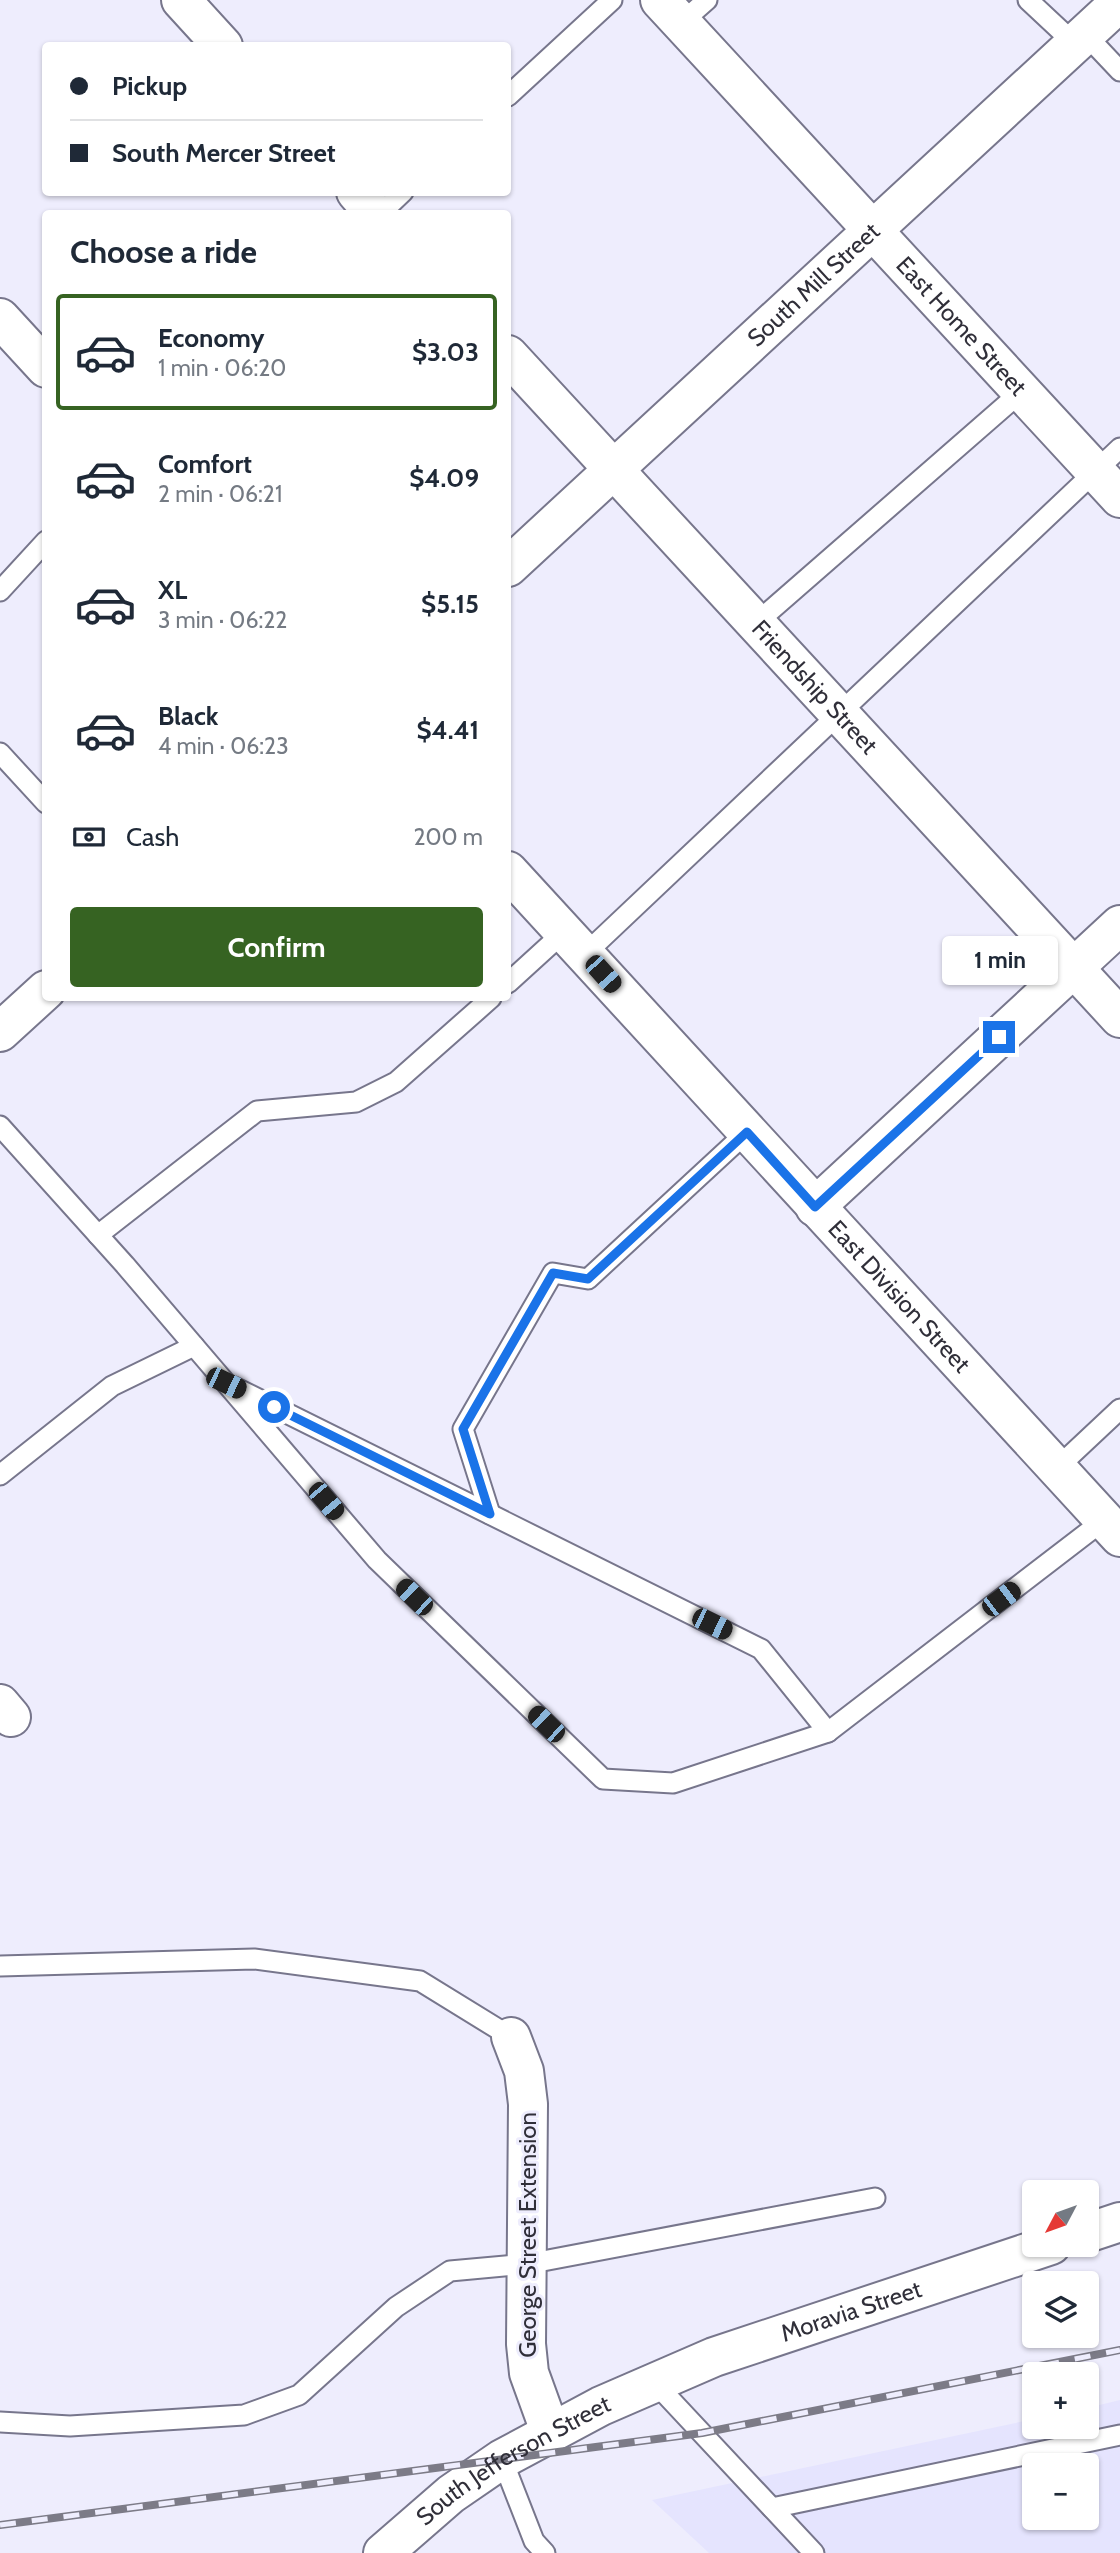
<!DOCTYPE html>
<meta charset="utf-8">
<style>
:root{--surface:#fff;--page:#f2f2f3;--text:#1f2937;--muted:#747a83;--line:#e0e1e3;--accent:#366322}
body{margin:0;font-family:Cabin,sans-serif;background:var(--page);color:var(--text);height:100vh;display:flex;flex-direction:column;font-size:26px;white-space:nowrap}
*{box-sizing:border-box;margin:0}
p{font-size:23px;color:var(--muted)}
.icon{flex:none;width:38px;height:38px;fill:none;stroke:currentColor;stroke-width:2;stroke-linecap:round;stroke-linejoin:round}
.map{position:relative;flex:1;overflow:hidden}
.details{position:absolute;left:42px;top:210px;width:469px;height:791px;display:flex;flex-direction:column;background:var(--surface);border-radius:7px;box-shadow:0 2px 5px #0004}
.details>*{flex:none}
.banner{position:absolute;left:42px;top:42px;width:469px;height:154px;border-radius:7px;box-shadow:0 2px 5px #0004;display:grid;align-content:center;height:154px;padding:0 28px;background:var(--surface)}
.needle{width:46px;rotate:229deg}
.fabs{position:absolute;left:1022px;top:2180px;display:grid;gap:14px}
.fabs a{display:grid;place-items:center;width:77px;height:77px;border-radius:7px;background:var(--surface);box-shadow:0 2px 5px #0004;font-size:35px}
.end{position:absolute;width:32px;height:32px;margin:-16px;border:9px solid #1a73e8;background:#fff;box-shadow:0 0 0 4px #fff}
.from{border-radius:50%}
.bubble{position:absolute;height:49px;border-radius:7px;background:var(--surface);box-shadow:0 2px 5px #0004;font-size:23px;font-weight:700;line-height:49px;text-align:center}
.car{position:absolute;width:21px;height:42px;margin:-21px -10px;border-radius:9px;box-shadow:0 0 5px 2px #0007;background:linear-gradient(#222 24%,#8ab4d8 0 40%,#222 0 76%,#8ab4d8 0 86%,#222 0)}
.banner b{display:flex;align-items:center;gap:24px;height:66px;font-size:26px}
.banner b+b{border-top:2px solid var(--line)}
.banner i{width:18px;height:18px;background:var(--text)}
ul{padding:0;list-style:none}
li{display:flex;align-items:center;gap:21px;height:116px;margin:0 14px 10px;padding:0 14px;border:4px solid transparent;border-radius:7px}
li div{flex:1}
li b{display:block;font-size:26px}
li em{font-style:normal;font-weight:700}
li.current{border-color:var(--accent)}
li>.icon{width:63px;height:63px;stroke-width:1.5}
h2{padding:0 28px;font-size:32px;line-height:84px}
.pay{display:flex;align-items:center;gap:18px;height:77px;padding:0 28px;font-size:26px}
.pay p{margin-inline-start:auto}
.cta{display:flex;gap:14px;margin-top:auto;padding:14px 28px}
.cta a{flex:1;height:80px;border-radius:7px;background:var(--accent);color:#fff;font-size:28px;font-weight:700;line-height:80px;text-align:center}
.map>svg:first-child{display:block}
.built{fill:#e5e4fe;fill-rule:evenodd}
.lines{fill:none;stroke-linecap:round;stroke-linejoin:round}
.lane-casing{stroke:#77768c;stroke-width:23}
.street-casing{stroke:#77768c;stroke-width:42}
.secondary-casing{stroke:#77768c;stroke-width:42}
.primary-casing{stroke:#77768c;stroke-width:42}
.lane{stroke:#fff;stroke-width:19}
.street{stroke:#fff;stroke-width:38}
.secondary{stroke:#fff;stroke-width:38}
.primary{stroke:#fff;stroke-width:38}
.rail-casing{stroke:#7c7b87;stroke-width:8}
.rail{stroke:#eeedfd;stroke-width:5;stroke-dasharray:16;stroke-linecap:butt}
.route{stroke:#1a73e8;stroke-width:9}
.labels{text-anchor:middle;stroke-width:6;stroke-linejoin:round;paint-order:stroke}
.street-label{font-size:24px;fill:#302f39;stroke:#eeedfd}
</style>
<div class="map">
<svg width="1120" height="2553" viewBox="0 0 1120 2553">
<rect width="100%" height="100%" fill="#eeedfd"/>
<path class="built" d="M1120 2400V2553H709L652 2500 1034 2419V2427H1087V2408ZM1034 2466H1087V2518H1034Z"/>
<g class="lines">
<g class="lane-casing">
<g id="lane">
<path d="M1028 0 1075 44"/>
<path d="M681 23 707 0"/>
<path d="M1085 34 1120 71"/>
<path d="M508 96 612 0"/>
<path d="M380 214 403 192"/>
<path d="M0 591 46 541"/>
<path d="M756 623 1021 392"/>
<path d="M0 753 46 803"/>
<path d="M584 955 1120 448"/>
<path d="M508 983 564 932"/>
<path d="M0 1126 125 1265 377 1560 603 1779 673 1783 828 1732 1104 1520"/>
<path d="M98 1235 257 1111 356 1102 396 1082 491 998"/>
<path d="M234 1387 761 1649 828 1732"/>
<path d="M1057 1468 1120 1409"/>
<path d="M0 1475 112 1386 194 1346"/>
<path d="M490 1514 463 1429 553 1273 588 1279 747 1132"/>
<path d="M0 1966 254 1959 420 1981 511 2037"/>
<path d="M654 2382 814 2553"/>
<path d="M0 2422 70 2426 244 2415 299 2395 396 2307 450 2271 527 2264 875 2198"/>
<path d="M502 2459 534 2541 545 2553"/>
<path d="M772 2508 1120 2435"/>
</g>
</g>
<g class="street-casing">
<g id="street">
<path d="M181 0 223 46"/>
<path id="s1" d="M660 0 1120 498"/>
<path d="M356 192 375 214"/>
<path d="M0 318 46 368"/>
<path id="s2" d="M508 355 1120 1018"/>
<path id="s3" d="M508 871 1120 1537"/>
<path d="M815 1207 1120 925"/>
<path d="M0 1704 11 1717"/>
<path d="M511 2037 524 2071 528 2104 526 2344 529 2373 550 2431"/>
</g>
</g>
<g class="secondary-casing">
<g id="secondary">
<path id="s4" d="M508 567 1120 2"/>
<path d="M0 1032 46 990"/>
</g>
</g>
<g class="primary-casing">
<g id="primary">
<path d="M1087 2233 1120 2222"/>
<path id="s5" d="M383 2553 451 2494 502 2459 601 2406 714 2357 1051 2245"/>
</g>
</g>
<use href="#lane" class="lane"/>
<use href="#street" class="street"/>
<use href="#secondary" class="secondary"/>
<use href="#primary" class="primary"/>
<g class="rail-casing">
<path id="rail" d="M0 2525 702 2433 1120 2350"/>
</g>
<use href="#rail" class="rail"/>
</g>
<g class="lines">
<path class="route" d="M274 1407 490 1514 463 1429 553 1273 588 1279 747 1132 815 1207 999 1037"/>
</g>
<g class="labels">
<g class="street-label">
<text dy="8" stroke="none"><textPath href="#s4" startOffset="416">South Mill Street</textPath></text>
<text dy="8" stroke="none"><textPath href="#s1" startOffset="444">East Home Street</textPath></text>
<text dy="8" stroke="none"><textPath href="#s2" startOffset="452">Friendship Street</textPath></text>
<text dy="8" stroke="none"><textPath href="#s3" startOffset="578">East Division Street</textPath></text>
<text transform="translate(528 2235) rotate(-90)" y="8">George Street Extension</text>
<text dy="8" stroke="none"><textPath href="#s5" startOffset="532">Moravia Street</textPath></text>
<text dy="8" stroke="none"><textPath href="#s5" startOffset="161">South Jefferson Street</textPath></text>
</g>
</g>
</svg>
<div class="fabs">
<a><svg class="needle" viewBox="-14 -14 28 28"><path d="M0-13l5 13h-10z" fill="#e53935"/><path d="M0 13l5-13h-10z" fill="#747a83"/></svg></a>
<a><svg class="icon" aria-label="layers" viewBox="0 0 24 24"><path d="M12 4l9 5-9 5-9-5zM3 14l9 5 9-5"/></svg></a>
<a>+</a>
<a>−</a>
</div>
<i class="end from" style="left:274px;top:1407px"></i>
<i class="end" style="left:999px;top:1037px"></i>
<div class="bubble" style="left:942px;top:936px;width:116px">1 min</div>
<i class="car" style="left:603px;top:974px;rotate:138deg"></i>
<i class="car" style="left:226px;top:1383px;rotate:116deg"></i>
<i class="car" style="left:326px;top:1501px;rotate:140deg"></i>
<i class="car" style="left:414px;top:1597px;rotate:314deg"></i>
<i class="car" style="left:1001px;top:1599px;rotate:53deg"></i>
<i class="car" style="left:712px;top:1624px;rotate:116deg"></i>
<i class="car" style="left:546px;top:1724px;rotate:314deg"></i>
<div class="banner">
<b><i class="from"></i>Pickup</b>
<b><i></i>South Mercer Street</b>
</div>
<section class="details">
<h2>Choose a ride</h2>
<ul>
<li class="current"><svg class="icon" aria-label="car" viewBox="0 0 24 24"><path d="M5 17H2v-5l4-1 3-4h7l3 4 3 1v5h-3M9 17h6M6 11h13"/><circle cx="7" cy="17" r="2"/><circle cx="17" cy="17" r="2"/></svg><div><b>Economy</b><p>1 min · 06:20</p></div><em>$3.03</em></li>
<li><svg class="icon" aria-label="car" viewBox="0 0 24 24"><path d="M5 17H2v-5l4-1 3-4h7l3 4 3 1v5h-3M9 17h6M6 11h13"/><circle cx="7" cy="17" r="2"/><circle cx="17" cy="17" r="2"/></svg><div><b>Comfort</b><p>2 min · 06:21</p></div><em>$4.09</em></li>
<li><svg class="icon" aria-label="car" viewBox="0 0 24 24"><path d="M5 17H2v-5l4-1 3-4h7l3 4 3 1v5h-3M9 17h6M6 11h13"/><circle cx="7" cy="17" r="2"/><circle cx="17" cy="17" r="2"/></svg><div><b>XL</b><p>3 min · 06:22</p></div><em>$5.15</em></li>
<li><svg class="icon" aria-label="car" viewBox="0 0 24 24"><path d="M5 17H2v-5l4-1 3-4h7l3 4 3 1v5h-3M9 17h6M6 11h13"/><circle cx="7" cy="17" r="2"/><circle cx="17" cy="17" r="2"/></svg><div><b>Black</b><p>4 min · 06:23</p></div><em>$4.41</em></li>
</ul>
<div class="pay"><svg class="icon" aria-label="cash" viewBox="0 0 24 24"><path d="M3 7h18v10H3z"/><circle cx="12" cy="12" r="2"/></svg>Cash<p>200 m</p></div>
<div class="cta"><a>Confirm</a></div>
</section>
</div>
